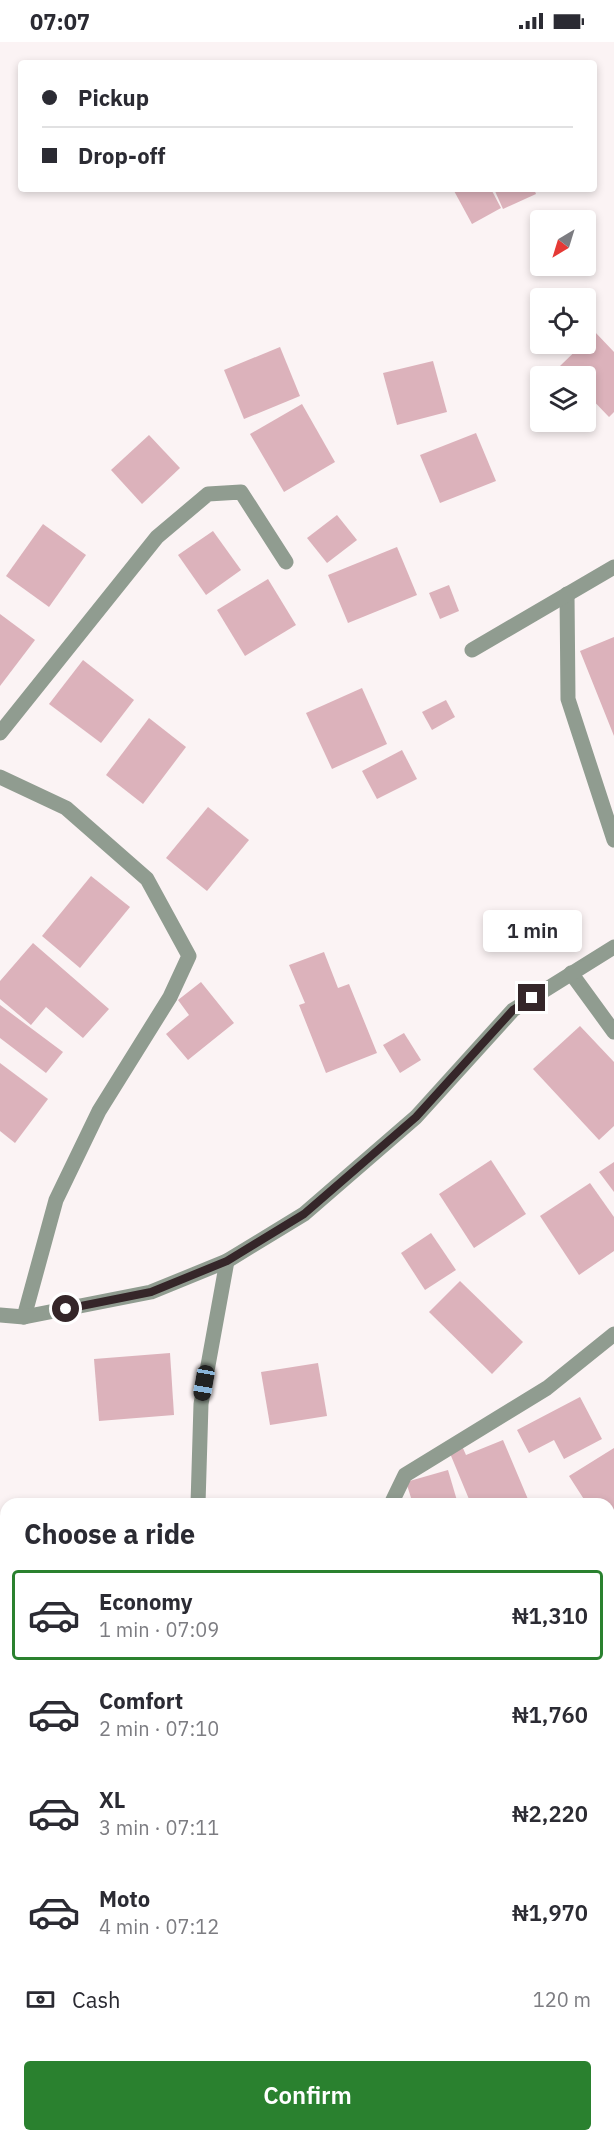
<!DOCTYPE html>
<meta charset="utf-8">
<style>
:root{--surface:#fff;--page:#f2f2f3;--text:#2b2b33;--muted:#7c7c81;--line:#e1e1e2;--accent:#2a812f}
body{margin:0;font-family:"IBM Plex Sans",sans-serif;background:var(--page);color:var(--text);height:100vh;display:flex;flex-direction:column;font-size:22px;white-space:nowrap}
*{box-sizing:border-box;margin:0}
p{font-size:20px;color:var(--muted)}
.icon{flex:none;width:33px;height:33px;fill:none;stroke:currentColor;stroke-width:2;stroke-linecap:round;stroke-linejoin:round}
.map{position:relative;flex:1;overflow:hidden}
.side{position:absolute;left:0px;top:1456px;width:615px;height:644px;display:flex;flex-direction:column;background:var(--surface);border-radius:18px 18px 0 0;box-shadow:0 3px 9px #0003}
.side>*{flex:none}
.banner{position:absolute;left:18px;top:18px;width:579px;height:132px;border-radius:6px;box-shadow:0 3px 9px #0003;display:grid;align-content:center;height:132px;padding:0 24px;background:var(--surface)}
.needle{width:39px;rotate:218deg}
.tools{position:absolute;left:530px;top:168px;display:grid;gap:12px}
.tools a{display:grid;place-items:center;width:66px;height:66px;border-radius:6px;background:var(--surface);box-shadow:0 3px 9px #0003;font-size:30px}
.end{position:absolute;width:27px;height:27px;margin:-14px;border:8px solid #352629;background:#fff;box-shadow:0 0 0 3px #fff}
.from{border-radius:50%}
.bubble{position:absolute;height:42px;border-radius:6px;background:var(--surface);box-shadow:0 3px 9px #0003;font-size:20px;font-weight:600;line-height:42px;text-align:center}
.car{position:absolute;width:18px;height:36px;margin:-18px -9px;border-radius:8px;box-shadow:0 0 4px 2px #0007;background:linear-gradient(#222 24%,#8ab4d8 0 40%,#222 0 76%,#8ab4d8 0 86%,#222 0)}
.banner b{display:flex;align-items:center;gap:21px;height:57px;font-size:22px}
.banner b+b{border-top:2px solid var(--line)}
.banner i{width:15px;height:15px;background:var(--text)}
ul{padding:0;list-style:none}
li{display:flex;align-items:center;gap:18px;height:90px;margin:0 12px 9px;padding:0 12px;border:3px solid transparent;border-radius:6px}
li div{flex:1}
li b{display:block;font-size:22px}
li em{font-style:normal;font-weight:600}
li.selected{border-color:var(--accent)}
li>.icon{width:54px;height:54px;stroke-width:1.5}
h2{padding:0 24px;font-size:27px;line-height:72px}
.pay{display:flex;align-items:center;gap:15px;height:66px;padding:0 24px;font-size:22px}
.pay p{margin-inline-start:auto}
.primary-button{display:flex;gap:12px;margin-top:auto;padding:12px 24px}
.primary-button a{flex:1;height:69px;border-radius:6px;background:var(--accent);color:#fff;font-size:24px;font-weight:600;line-height:69px;text-align:center}
.status{display:flex;justify-content:space-between;align-items:center;height:42px;padding:0 30px;background:var(--surface);direction:ltr}
.status svg{height:16px;fill:currentColor}
.map>svg:first-child{display:block}
.building{fill:#dcb2bb}
.lines{fill:none;stroke-linecap:round;stroke-linejoin:round}
.minor{stroke:#909c90;stroke-width:15}
.route{stroke:#352629;stroke-width:8}
</style>
<div class="status"><b>07:07</b><svg viewBox="0 0 49 12"><path d="M0 12V9h3v3zM5 12V6h3v6zM10 12V3h3v9zM15 12V0h3v12zM26 1h20v11H26zM47 4h2v5h-2z"/></svg></div>
<div class="map">
<svg width="614" height="2099" viewBox="0 0 614 2099">
<rect width="100%" height="100%" fill="#fbf3f4"/>
<g class="building">
<path d="M453 147H491L501 166 472 182Z"/>
<path d="M494 147H534L536 152 503 167Z"/>
<path d="M595 290 614 310V370L609 375 585 350V334H570L560 324Z"/>
<path d="M280 305 300 354 244 377 224 328Z"/>
<path d="M433 319 447 370 397 383 383 331Z"/>
<path d="M302 362 335 420 284 450 250 392Z"/>
<path d="M476 391 496 439 440 461 420 413Z"/>
<path d="M149 393 180 426 142 462 111 428Z"/>
<path d="M337 473 357 498 327 521 307 496Z"/>
<path d="M43 482 86 513 49 565 6 534Z"/>
<path d="M213 489 241 528 206 553 178 513Z"/>
<path d="M397 505 417 553 348 581 328 533Z"/>
<path d="M268 537 296 583 245 614 217 568Z"/>
<path d="M449 543 459 569 440 577 429 551Z"/>
<path d="M0 572 35 598 0 644Z"/>
<path d="M614 595V694L580 609Z"/>
<path d="M83 618 134 658 101 701 49 662Z"/>
<path d="M362 646 387 702 332 727 306 671Z"/>
<path d="M446 658 455 675 432 688 422 670Z"/>
<path d="M149 676 186 705 143 762 106 733Z"/>
<path d="M402 708 417 737 377 757 362 729Z"/>
<path d="M208 765 249 798 207 849 166 816Z"/>
<path d="M91 834 130 865 80 926 42 894Z"/>
<path d="M33 901 109 967 83 996 46 965 31 983 0 957V939Z"/>
<path d="M324 910 338 946 349 942 377 1011 326 1031 299 963 305 961 289 923Z"/>
<path d="M201 940 234 981 188 1018 166 992 189 973 178 958Z"/>
<path d="M0 963 63 1010 46 1031 0 996Z"/>
<path d="M580 984 614 1020V1084L599 1098 533 1027Z"/>
<path d="M404 991 421 1018 400 1031 383 1003Z"/>
<path d="M0 1021 48 1057 15 1101 0 1089Z"/>
<path d="M491 1118 526 1172 474 1206 439 1152Z"/>
<path d="M614 1120V1150L599 1130Z"/>
<path d="M590 1141 614 1175V1209L579 1233 540 1174Z"/>
<path d="M431 1191 456 1228 425 1248 401 1211Z"/>
<path d="M460 1239 523 1300 492 1332 429 1270Z"/>
<path d="M170 1311 174 1373 99 1379 94 1317Z"/>
<path d="M318 1321 327 1374 270 1383 261 1330Z"/>
<path d="M580 1355 602 1397 564 1417 554 1398 529 1411 517 1388Z"/>
<path d="M503 1398 530 1462H471L449 1409 462 1404 466 1413Z"/>
<path d="M614 1406V1476L609 1479V1462H587L569 1434Z"/>
<path d="M448 1428 458 1462H413L406 1440Z"/>
<path d="M80 2094H110L109 2099H79Z"/>
<path d="M120 2094H130L150 2099H119Z"/>
</g>
<g class="lines">
<g class="minor">
<path d="M567 552 568 657 614 798"/>
<path d="M472 608 614 525"/>
<path d="M0 691 157 495 208 452 241 450 286 520"/>
<path d="M0 735 66 766 147 837 189 914 170 955 99 1069 56 1158 24 1275"/>
<path d="M571 931 614 990"/>
<path d="M0 1273 24 1275 151 1250 227 1219 304 1172 416 1075 513 968 614 905"/>
<path d="M198 1462 201 1362 227 1219"/>
<path d="M391 1462 405 1433 547 1346 614 1292"/>
<path d="M0 2060H6"/>
<path d="M278 2094 301 2099"/>
</g>
</g>
<g class="lines">
<path class="route" d="M66 1267 151 1250 227 1219 304 1172 416 1075 513 968 532 956"/>
</g>
</svg>
<div class="tools">
<a><svg class="needle" viewBox="-14 -14 28 28"><path d="M0-13l5 13h-10z" fill="#e53935"/><path d="M0 13l5-13h-10z" fill="#7c7c81"/></svg></a>
<a><svg class="icon" aria-label="locate" viewBox="0 0 24 24"><circle cx="12" cy="12" r="6"/><path d="M12 2v4M12 18v4M2 12h4M18 12h4"/></svg></a>
<a><svg class="icon" aria-label="layers" viewBox="0 0 24 24"><path d="M12 4l9 5-9 5-9-5zM3 14l9 5 9-5"/></svg></a>
</div>
<i class="end from" style="left:66px;top:1267px"></i>
<i class="end" style="left:532px;top:956px"></i>
<div class="bubble" style="left:483px;top:868px;width:99px">1 min</div>
<i class="car" style="left:204px;top:1341px;rotate:190deg"></i>
<div class="banner">
<b><i class="from"></i>Pickup</b>
<b><i></i>Drop-off</b>
</div>
<section class="side">
<h2>Choose a ride</h2>
<ul>
<li class="selected"><svg class="icon" aria-label="car" viewBox="0 0 24 24"><path d="M5 17H2v-5l4-1 3-4h7l3 4 3 1v5h-3M9 17h6M6 11h13"/><circle cx="7" cy="17" r="2"/><circle cx="17" cy="17" r="2"/></svg><div><b>Economy</b><p>1 min · 07:09</p></div><em>₦1,310</em></li>
<li><svg class="icon" aria-label="car" viewBox="0 0 24 24"><path d="M5 17H2v-5l4-1 3-4h7l3 4 3 1v5h-3M9 17h6M6 11h13"/><circle cx="7" cy="17" r="2"/><circle cx="17" cy="17" r="2"/></svg><div><b>Comfort</b><p>2 min · 07:10</p></div><em>₦1,760</em></li>
<li><svg class="icon" aria-label="car" viewBox="0 0 24 24"><path d="M5 17H2v-5l4-1 3-4h7l3 4 3 1v5h-3M9 17h6M6 11h13"/><circle cx="7" cy="17" r="2"/><circle cx="17" cy="17" r="2"/></svg><div><b>XL</b><p>3 min · 07:11</p></div><em>₦2,220</em></li>
<li><svg class="icon" aria-label="car" viewBox="0 0 24 24"><path d="M5 17H2v-5l4-1 3-4h7l3 4 3 1v5h-3M9 17h6M6 11h13"/><circle cx="7" cy="17" r="2"/><circle cx="17" cy="17" r="2"/></svg><div><b>Moto</b><p>4 min · 07:12</p></div><em>₦1,970</em></li>
</ul>
<div class="pay"><svg class="icon" aria-label="cash" viewBox="0 0 24 24"><path d="M3 7h18v10H3z"/><circle cx="12" cy="12" r="2"/></svg>Cash<p>120 m</p></div>
<div class="primary-button"><a>Confirm</a></div>
</section>
</div>
